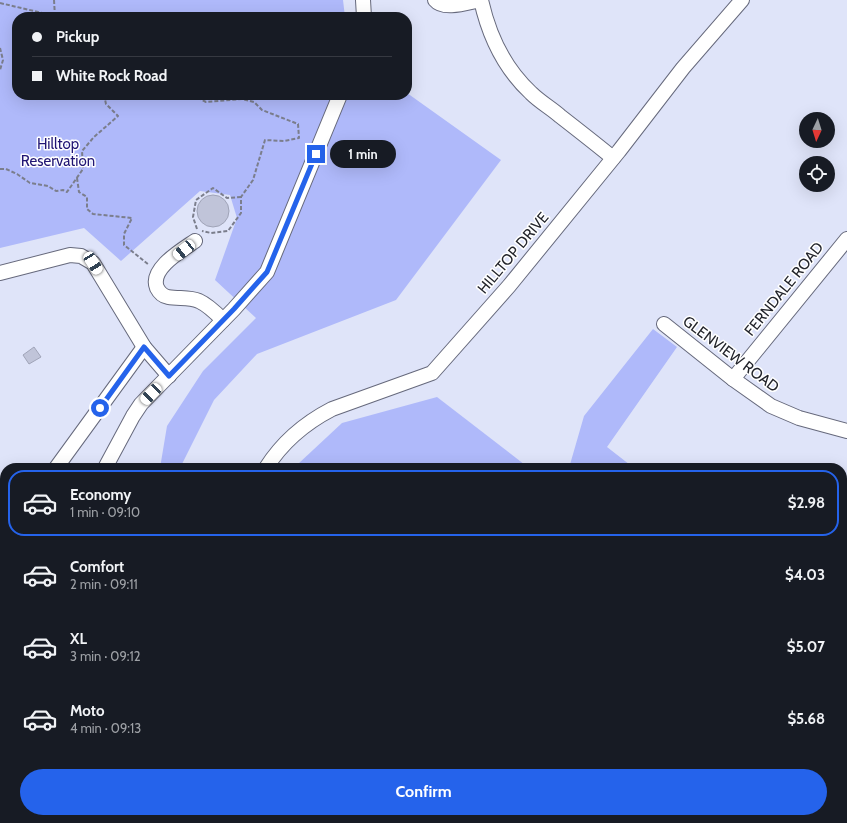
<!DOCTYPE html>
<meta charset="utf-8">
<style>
:root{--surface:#171b24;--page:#242831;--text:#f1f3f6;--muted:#9ea1a6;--line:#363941;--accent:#2563eb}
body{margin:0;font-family:Cabin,sans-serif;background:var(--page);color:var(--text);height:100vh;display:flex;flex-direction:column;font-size:15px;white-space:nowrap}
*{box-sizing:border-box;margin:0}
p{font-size:13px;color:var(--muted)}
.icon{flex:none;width:22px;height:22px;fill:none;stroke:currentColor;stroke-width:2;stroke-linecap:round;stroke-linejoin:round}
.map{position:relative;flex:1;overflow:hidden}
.details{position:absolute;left:0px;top:463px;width:847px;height:360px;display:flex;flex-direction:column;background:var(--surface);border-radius:16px 16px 0 0;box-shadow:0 4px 16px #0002}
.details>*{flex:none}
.guide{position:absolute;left:12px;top:12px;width:400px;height:88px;border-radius:16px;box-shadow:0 4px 16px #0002;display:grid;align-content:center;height:88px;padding:0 20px;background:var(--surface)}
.needle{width:26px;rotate:184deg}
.buttons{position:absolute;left:799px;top:112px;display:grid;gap:8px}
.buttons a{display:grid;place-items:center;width:36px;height:36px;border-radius:50%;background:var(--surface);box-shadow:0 4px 16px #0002;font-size:20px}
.end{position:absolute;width:18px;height:18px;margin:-9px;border:5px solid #2563eb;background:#fff;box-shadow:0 0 0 2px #fff}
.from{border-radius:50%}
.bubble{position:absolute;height:28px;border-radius:14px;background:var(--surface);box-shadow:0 4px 16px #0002;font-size:13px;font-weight:700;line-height:28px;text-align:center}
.car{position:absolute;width:12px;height:24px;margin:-12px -6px;border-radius:5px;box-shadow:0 0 3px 1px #0007;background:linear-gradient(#fff 24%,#345 0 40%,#fff 0 76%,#345 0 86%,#fff 0)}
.guide b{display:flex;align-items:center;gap:14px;height:38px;font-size:15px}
.guide b+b{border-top:1px solid var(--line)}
.guide i{width:10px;height:10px;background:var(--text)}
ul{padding:7px 0 0;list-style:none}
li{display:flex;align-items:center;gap:12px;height:66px;margin:0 8px 6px;padding:0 12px;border:2px solid transparent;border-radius:16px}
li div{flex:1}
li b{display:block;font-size:15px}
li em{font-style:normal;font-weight:700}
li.selected{border-color:var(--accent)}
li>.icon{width:36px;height:36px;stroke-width:1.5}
.action{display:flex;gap:8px;margin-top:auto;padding:8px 20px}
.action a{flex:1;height:46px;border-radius:24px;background:var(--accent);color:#fff;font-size:16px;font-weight:700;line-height:46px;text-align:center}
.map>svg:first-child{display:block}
.green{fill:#afb9fa}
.building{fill:#c0c4d9;stroke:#a0a4b8}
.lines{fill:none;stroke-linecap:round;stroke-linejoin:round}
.minor-casing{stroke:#66697c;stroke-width:16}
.path{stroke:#7b7e8c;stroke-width:2;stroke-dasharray:4 2;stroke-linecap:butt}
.minor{stroke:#fff;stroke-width:14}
.route{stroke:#2563eb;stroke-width:5}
.labels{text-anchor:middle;stroke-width:3;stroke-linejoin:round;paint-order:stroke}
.park-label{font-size:15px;fill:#211674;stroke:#fff}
.street-label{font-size:15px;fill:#23252c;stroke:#fff}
</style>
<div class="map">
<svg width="847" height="823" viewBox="0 0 847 823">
<rect width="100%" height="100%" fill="#dfe4f9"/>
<g class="green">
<path d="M0 0H343L345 17H17V95H407V93L501 160 396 300 257 354 214 400 180 468H160L167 426 203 371 256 318 215 280 237 218 230 195 200 191 121 261 84 228 0 248Z"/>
<path d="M653 329 677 347 607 447 634 468H569L584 416Z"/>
<path d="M437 397 529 468H296L298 464 342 423Z"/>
<path d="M5 740V818H407L405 823H0V741Z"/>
<path d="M842 811 847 814V823H458V818H842Z"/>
</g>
<g class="building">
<circle cx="213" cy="211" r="16"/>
<path d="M34 347 41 357 29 364 23 355Z"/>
</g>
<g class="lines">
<g class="minor-casing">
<g id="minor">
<path d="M363 0 364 17"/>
<path d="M435 0C444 11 469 2 481 0"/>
<path d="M481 0C489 36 504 68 531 93 540 102 551 108 560 116 578 130 596 144 613 158"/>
<path d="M195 241C182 250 149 269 157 288 159 292 163 296 168 297 179 299 189 297 199 301 208 305 216 313 223 320"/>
<path d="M0 273 70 255 81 256 93 263 144 347 169 376"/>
<path d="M664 324 733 379 771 406 799 418 847 431"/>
<path d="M733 379 847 239"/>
<path d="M56 468 144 347"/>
<path d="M105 468 133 416 141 404 234 309 267 272 340 95"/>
<path d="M266 468C283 441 305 423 332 409L432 373 509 286 619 151 683 68 742 0"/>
<path d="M0 499H5"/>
<path d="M0 530 5 529"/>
<path d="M842 601 847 594"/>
<path d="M842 803 847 805"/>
<path d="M426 823 430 818"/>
</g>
</g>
<g class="path">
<path d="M54 0 55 17"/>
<path d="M0 3 55 16"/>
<path d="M0 48 3 60 0 70"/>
<path d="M192 95 206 102 242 99 254 102 262 110 298 124 299 138 284 141 265 140 253 180 241 197V213L228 231 211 233 202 231"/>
<path d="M0 169H6L17 174 30 183 48 186 56 191 63 190 67 192 83 169 82 151 94 137 118 116 106 104 104 95"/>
<path d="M77 178 79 192 87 197V209L93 214 132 218 124 234V245L149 265"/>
<path d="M197 229 193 217 196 200 213 188 227 198 241 197"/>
<path d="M0 658 5 651"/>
<path d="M0 733 5 739"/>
<path d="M167 818 172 823"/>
<path d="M305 818 313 823"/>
<path d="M247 823 249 818"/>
<path d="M388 823 398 818"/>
</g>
<use href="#minor" class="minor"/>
</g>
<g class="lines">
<path class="route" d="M100 408 144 347 169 376 234 309 267 272 316 154"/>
</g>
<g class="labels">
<g class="park-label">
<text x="58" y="149">Hilltop<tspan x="58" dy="17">Reservation</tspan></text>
</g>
<g class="street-label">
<text transform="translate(513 253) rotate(-50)" y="5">HILLTOP DRIVE</text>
<text transform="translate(784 289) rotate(-51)" y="5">FERNDALE ROAD</text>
<text transform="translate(731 354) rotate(37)" y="5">GLENVIEW ROAD</text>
</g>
</g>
</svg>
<div class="buttons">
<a><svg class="needle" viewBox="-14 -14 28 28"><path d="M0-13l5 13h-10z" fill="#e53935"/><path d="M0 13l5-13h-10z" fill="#9ea1a6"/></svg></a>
<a><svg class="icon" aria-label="locate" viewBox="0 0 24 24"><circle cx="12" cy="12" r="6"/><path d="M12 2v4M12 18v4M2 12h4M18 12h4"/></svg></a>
</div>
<i class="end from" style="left:100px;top:408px"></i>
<i class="end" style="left:316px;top:154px"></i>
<div class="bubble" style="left:330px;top:140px;width:66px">1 min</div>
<i class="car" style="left:184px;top:250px;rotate:231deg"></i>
<i class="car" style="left:93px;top:263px;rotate:148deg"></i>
<i class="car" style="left:151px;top:394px;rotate:224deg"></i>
<div class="guide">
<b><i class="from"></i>Pickup</b>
<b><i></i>White Rock Road</b>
</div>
<section class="details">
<ul>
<li class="selected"><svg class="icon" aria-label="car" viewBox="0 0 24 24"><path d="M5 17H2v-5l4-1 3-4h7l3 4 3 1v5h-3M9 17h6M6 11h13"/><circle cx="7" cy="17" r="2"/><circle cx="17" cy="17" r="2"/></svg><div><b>Economy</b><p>1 min · 09:10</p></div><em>$2.98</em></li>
<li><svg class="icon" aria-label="car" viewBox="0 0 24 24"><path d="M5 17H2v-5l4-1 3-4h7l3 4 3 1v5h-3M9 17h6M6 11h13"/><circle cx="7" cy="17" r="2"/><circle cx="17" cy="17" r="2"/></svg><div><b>Comfort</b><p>2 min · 09:11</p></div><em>$4.03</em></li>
<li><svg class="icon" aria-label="car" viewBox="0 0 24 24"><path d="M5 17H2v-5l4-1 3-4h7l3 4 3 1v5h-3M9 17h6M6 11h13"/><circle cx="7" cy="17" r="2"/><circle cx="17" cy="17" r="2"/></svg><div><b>XL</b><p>3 min · 09:12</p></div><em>$5.07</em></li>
<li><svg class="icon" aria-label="car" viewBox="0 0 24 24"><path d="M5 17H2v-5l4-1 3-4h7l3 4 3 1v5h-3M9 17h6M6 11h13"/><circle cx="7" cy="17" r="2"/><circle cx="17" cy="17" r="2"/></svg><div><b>Moto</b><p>4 min · 09:13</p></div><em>$5.68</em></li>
</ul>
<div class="action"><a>Confirm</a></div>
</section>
</div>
